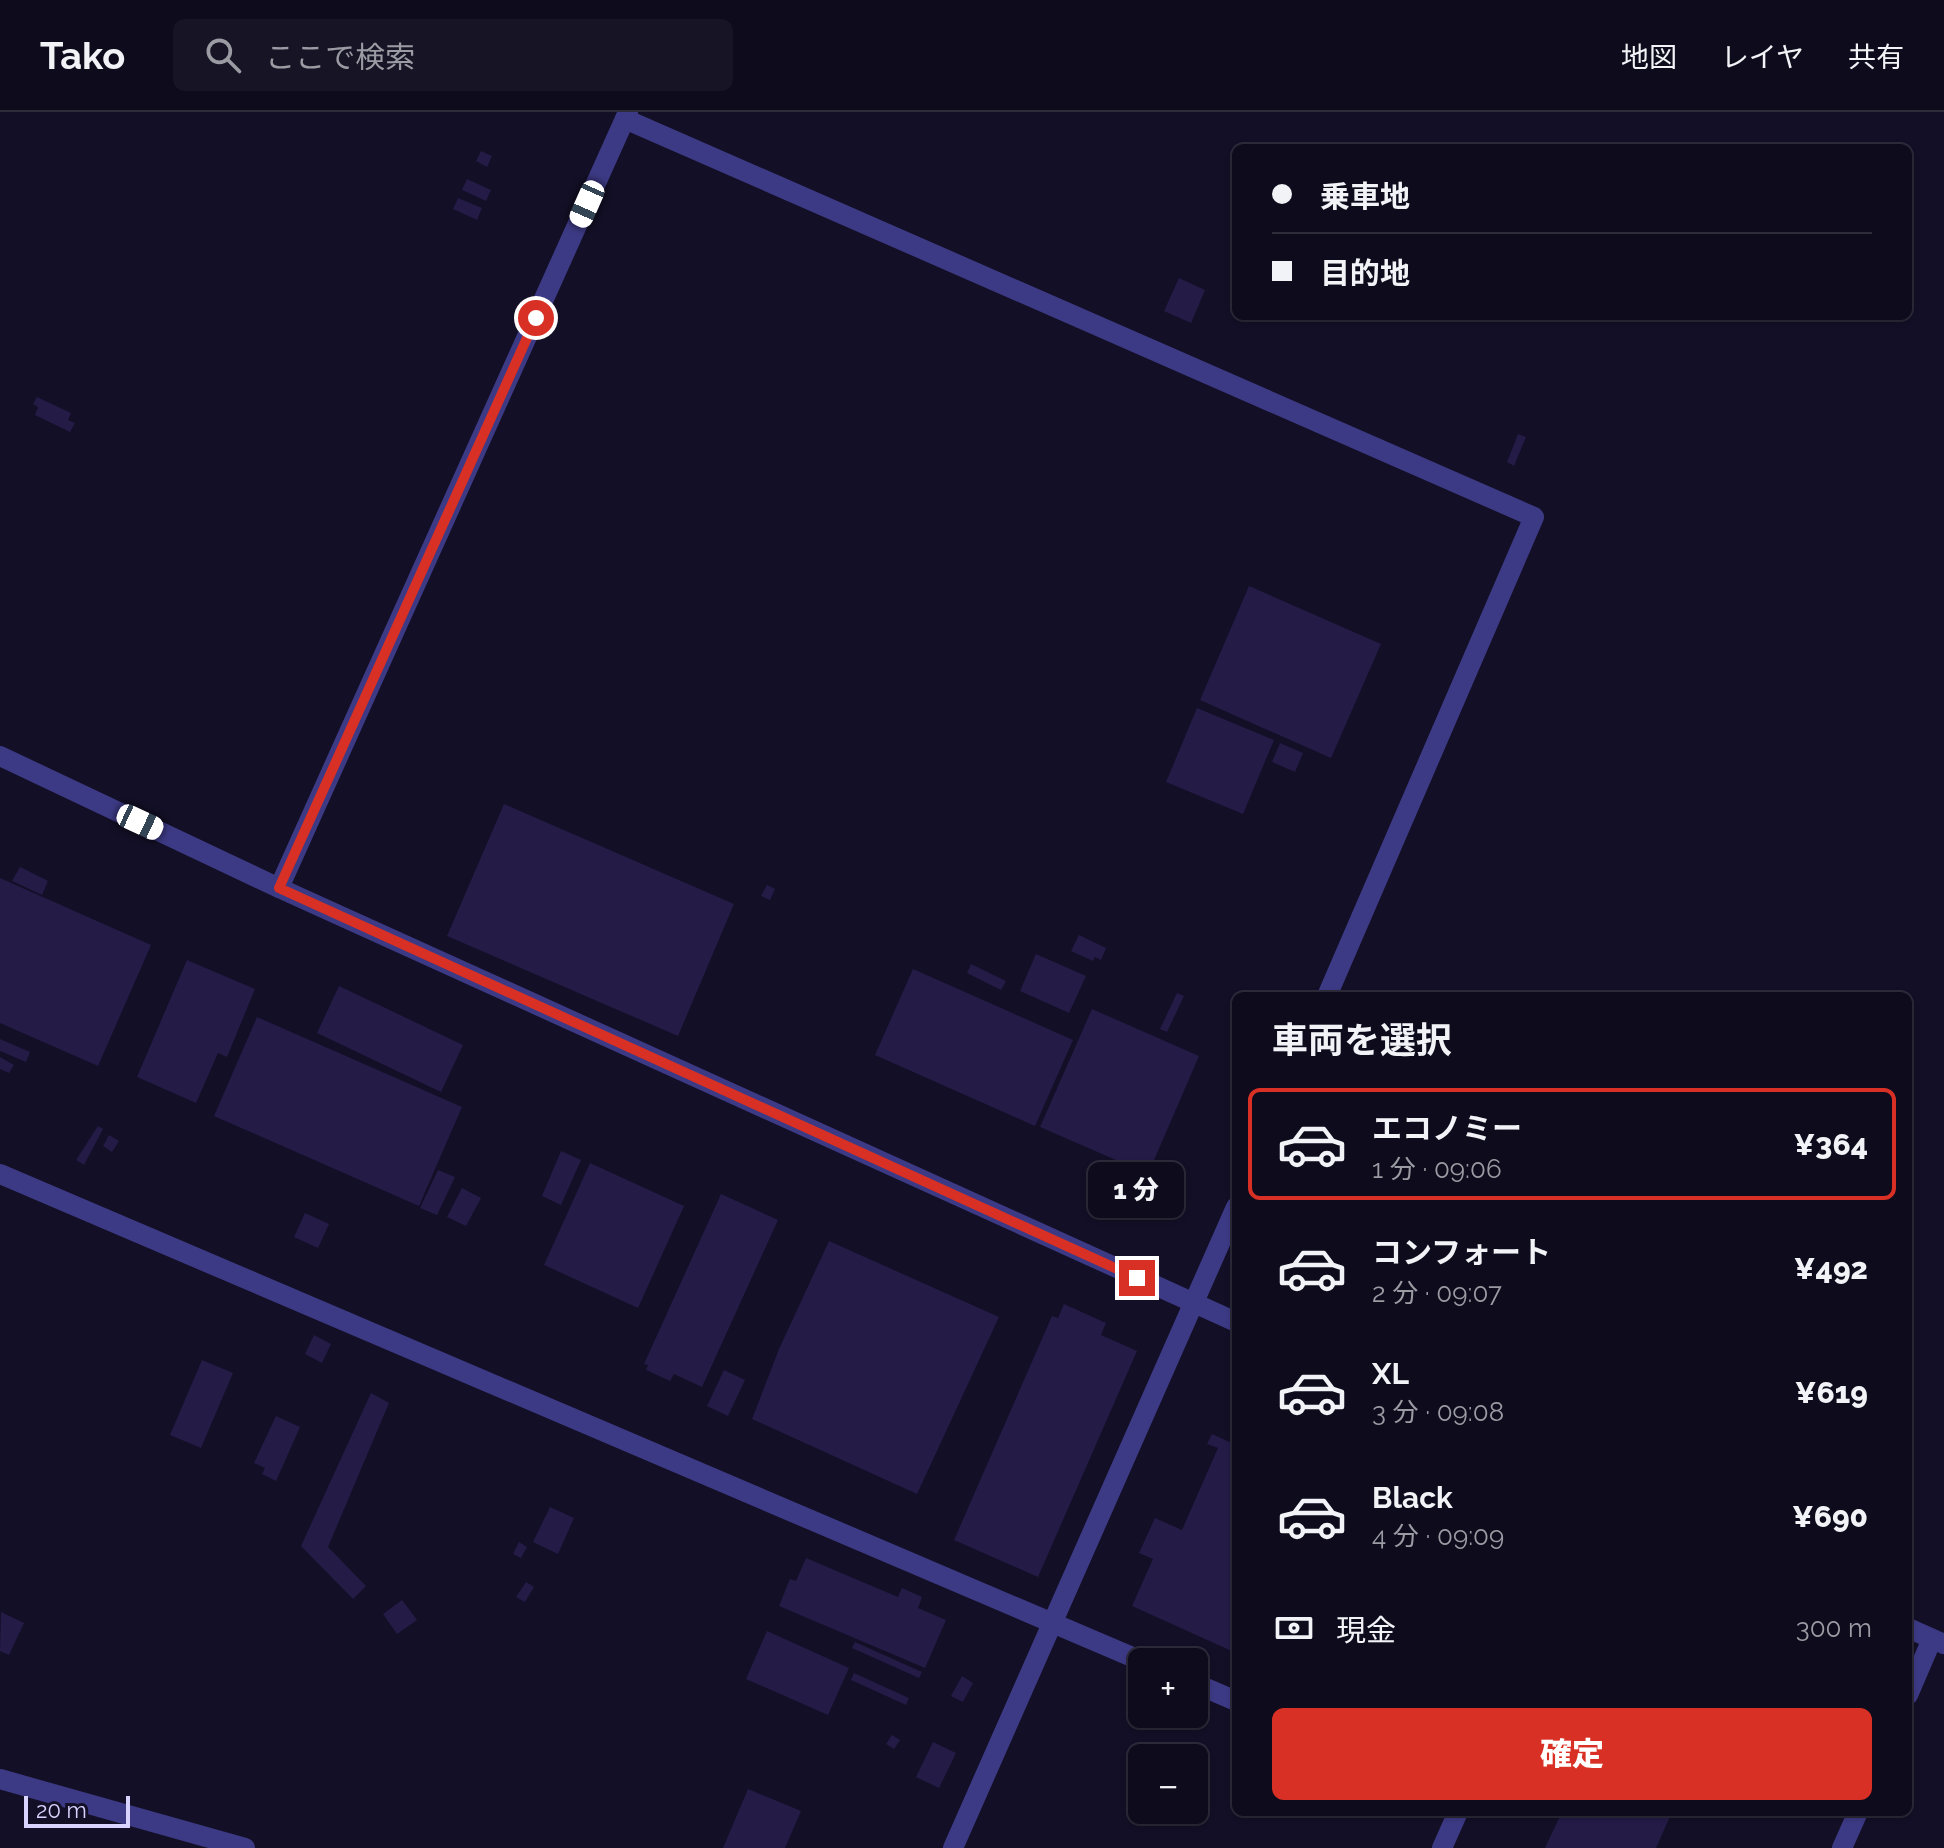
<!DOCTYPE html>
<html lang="ja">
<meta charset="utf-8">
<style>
:root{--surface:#0e0b1c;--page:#171425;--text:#f1f3f6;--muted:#9b9ba3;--line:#2e2b3b;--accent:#d93025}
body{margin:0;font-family:Raleway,"Noto Sans JP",sans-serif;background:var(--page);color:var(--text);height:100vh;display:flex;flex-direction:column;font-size:30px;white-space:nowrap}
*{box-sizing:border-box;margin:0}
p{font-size:26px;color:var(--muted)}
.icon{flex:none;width:44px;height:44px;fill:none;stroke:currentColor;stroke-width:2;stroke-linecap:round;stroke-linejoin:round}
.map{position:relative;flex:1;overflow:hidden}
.side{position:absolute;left:1232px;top:880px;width:680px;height:824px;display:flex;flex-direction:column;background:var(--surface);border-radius:12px;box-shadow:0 2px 6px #0004,0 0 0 2px var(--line)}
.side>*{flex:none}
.banner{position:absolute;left:1232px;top:32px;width:680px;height:176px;border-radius:12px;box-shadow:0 2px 6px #0004,0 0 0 2px var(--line);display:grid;align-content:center;height:176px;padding:0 40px;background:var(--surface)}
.tools{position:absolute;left:1128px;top:1536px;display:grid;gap:16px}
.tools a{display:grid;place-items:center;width:80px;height:80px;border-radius:12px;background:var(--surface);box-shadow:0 2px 6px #0004,0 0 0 2px var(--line);font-size:40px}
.scale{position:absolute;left:24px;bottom:20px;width:106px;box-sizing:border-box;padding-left:8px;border:4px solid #d9d4ff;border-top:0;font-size:22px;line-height:28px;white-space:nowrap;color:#d9d4ff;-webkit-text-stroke:6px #130f26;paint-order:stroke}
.end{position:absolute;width:36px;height:36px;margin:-18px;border:10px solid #d93025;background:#fff;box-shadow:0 0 0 4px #fff}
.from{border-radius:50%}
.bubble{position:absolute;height:56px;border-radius:12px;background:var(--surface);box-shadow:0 2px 6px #0004,0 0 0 2px var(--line);font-size:26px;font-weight:800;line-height:56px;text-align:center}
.car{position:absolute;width:24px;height:48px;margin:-24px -12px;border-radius:10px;box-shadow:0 0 6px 2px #0007;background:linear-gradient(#fff 24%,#345 0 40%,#fff 0 76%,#345 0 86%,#fff 0)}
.banner b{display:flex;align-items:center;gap:28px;height:76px;font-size:30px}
.banner b+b{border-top:2px solid var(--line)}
.banner i{width:20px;height:20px;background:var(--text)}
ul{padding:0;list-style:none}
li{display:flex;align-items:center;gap:24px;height:112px;margin:0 16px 12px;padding:0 24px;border:4px solid transparent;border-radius:12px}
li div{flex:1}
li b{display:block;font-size:30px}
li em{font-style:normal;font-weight:800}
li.active{border-color:var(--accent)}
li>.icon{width:72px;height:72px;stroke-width:1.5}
h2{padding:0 40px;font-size:36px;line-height:96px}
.pay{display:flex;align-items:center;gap:20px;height:88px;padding:0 40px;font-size:30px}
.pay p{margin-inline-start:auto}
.action{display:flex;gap:16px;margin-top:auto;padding:16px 40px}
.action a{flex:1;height:92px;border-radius:12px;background:var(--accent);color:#fff;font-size:32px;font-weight:800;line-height:92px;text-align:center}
header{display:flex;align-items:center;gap:48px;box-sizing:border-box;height:112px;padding:0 40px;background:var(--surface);border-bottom:2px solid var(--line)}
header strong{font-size:38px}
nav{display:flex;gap:44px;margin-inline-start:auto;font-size:28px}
.search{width:560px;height:72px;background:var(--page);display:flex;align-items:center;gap:20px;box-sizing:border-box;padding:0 28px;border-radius:12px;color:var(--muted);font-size:30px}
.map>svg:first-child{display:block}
.building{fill:#241b47}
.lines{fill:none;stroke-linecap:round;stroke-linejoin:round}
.minor{stroke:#3d3a85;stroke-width:20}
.route{stroke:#d93025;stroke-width:10}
</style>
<header>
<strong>Tako</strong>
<div class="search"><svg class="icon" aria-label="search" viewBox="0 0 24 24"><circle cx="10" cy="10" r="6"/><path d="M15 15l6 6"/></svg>ここで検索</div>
<nav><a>地図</a><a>レイヤ</a><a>共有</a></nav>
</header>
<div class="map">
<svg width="1944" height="1736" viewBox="0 0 1944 1736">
<rect width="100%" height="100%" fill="#130f26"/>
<g class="building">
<path d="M481 39 492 44 487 55 476 49Z"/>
<path d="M467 67 491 78 486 89 462 78Z"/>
<path d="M458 86 482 96 477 108 453 97Z"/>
<path d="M1179 166 1205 178 1191 211 1164 199Z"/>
<path d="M37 285 71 301 68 308 75 311 70 320 35 303 38 295 33 292Z"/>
<path d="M1518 322 1526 325 1514 354 1507 350Z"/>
<path d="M1249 474 1381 532 1331 646 1200 588Z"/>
<path d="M1197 596 1274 628 1243 702 1166 670Z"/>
<path d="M1280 631 1303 641 1295 660 1272 650Z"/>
<path d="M504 692 734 792 678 924 447 824Z"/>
<path d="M20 755 48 769 42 783 12 769Z"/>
<path d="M0 766 151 833 98 954 0 911Z"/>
<path d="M767 773 775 777 770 788 761 784Z"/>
<path d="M1079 823 1106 836 1101 848 1095 845 1093 849 1071 839Z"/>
<path d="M1036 842 1086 864 1069 901 1020 879Z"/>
<path d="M187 848 255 877 227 945 218 941 196 991 137 965Z"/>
<path d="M971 852 1006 869 1001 878 967 861Z"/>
<path d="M913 857 1073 928 1035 1014 875 943Z"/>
<path d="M339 874 463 933 441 980 317 921Z"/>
<path d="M1177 881 1184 884 1167 920 1160 917Z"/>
<path d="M1092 897 1199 944 1148 1062 1040 1015Z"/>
<path d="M257 905 462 995 419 1094 214 1004Z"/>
<path d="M0 927 30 940 26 950 0 939Z"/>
<path d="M0 945 14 953 9 961 0 957Z"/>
<path d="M98 1014 103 1017 84 1053 76 1048Z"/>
<path d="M109 1023 119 1029 112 1040 103 1034Z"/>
<path d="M561 1039 581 1048 561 1093 542 1084Z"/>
<path d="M590 1051 684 1094 638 1196 544 1153Z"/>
<path d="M438 1058 455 1065 437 1103 420 1096Z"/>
<path d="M462 1076 481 1086 466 1114 447 1105Z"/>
<path d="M721 1082 778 1108 702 1275 674 1262 670 1269 646 1258 648 1253 644 1252Z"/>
<path d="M305 1101 329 1112 318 1136 294 1125Z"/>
<path d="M829 1129 999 1205 917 1382 752 1307 779 1237Z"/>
<path d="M1064 1192 1106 1211 1101 1223 1137 1239 1038 1465 954 1428 1052 1204 1058 1206Z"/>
<path d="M314 1223 331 1232 322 1251 305 1242Z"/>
<path d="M202 1248 233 1261 201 1336 170 1323Z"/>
<path d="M724 1258 745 1268 728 1304 707 1294Z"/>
<path d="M371 1281 389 1291 328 1435 366 1474 353 1487 301 1434Z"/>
<path d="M276 1304 300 1315 276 1369 262 1362 265 1356 254 1351Z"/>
<path d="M1212 1322 1236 1333V1541L1132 1494 1153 1447 1139 1441 1155 1406 1182 1418 1218 1336 1207 1332Z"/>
<path d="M550 1395 574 1406 558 1442 533 1430Z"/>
<path d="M519 1430 527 1435 521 1446 513 1442Z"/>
<path d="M806 1446 898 1485 902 1476 922 1485 918 1496 946 1508 925 1556 779 1494 790 1467 796 1469Z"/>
<path d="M526 1470 534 1475 525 1490 516 1485Z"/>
<path d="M402 1488 417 1508 397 1522 383 1502Z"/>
<path d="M1 1500 24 1511 9 1543 0 1539Z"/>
<path d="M767 1519 849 1556 828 1603 746 1567Z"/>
<path d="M855 1530 922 1560 919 1566 852 1536Z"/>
<path d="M854 1561 909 1586 906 1593 851 1568Z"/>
<path d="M962 1564 973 1571 963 1590 951 1584Z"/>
<path d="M892 1623 900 1628 894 1637 886 1632Z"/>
<path d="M933 1630 956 1641 939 1676 916 1665Z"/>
<path d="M748 1677 801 1699 785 1736H723Z"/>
<path d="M1562 1700H1672L1656 1736H1545Z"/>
</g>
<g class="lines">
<g class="minor">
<path d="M628 0 279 776 1236 1210"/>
<path d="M625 7 1534 405 1327 884"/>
<path d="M0 644 279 776"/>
<path d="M0 1062 1144 1550"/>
<path d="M1908 1516 1944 1532"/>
<path d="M1194 1571 1236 1589"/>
<path d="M1908 1583 1932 1527"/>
<path d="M0 1667 245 1736"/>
<path d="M953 1736 1236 1095"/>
<path d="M1442 1736 1458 1700"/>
<path d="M1842 1736 1858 1700"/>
</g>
</g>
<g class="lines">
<path class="route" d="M536 206 279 776 1137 1166"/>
</g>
</svg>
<div class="tools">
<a>+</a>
<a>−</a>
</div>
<div class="scale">20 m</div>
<i class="end from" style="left:536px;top:206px"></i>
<i class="end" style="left:1137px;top:1166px"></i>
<div class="bubble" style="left:1088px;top:1050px;width:96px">1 分</div>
<i class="car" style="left:587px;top:92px;rotate:204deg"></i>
<i class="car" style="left:140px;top:710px;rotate:115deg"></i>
<div class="banner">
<b><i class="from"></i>乗車地</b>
<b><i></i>目的地</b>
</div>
<section class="side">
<h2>車両を選択</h2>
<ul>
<li class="active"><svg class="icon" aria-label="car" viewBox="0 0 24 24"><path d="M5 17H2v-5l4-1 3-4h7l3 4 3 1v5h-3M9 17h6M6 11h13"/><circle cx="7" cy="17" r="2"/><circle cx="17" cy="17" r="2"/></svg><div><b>エコノミー</b><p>1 分 · 09:06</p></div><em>¥364</em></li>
<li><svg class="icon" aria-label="car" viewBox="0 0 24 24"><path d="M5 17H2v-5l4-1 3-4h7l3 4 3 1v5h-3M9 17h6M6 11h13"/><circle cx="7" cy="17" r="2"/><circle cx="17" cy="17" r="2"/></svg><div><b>コンフォート</b><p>2 分 · 09:07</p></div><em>¥492</em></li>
<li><svg class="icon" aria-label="car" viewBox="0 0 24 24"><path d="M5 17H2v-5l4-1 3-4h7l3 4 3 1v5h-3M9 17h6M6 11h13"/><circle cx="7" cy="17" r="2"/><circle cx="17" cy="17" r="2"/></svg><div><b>XL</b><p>3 分 · 09:08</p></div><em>¥619</em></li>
<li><svg class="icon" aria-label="car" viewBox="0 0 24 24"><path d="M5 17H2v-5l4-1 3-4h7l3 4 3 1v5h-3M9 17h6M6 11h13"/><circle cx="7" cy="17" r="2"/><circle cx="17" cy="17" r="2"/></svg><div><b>Black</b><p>4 分 · 09:09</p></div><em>¥690</em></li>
</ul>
<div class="pay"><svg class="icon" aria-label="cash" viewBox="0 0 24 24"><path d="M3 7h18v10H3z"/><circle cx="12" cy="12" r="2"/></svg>現金<p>300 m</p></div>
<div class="action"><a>確定</a></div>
</section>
</div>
